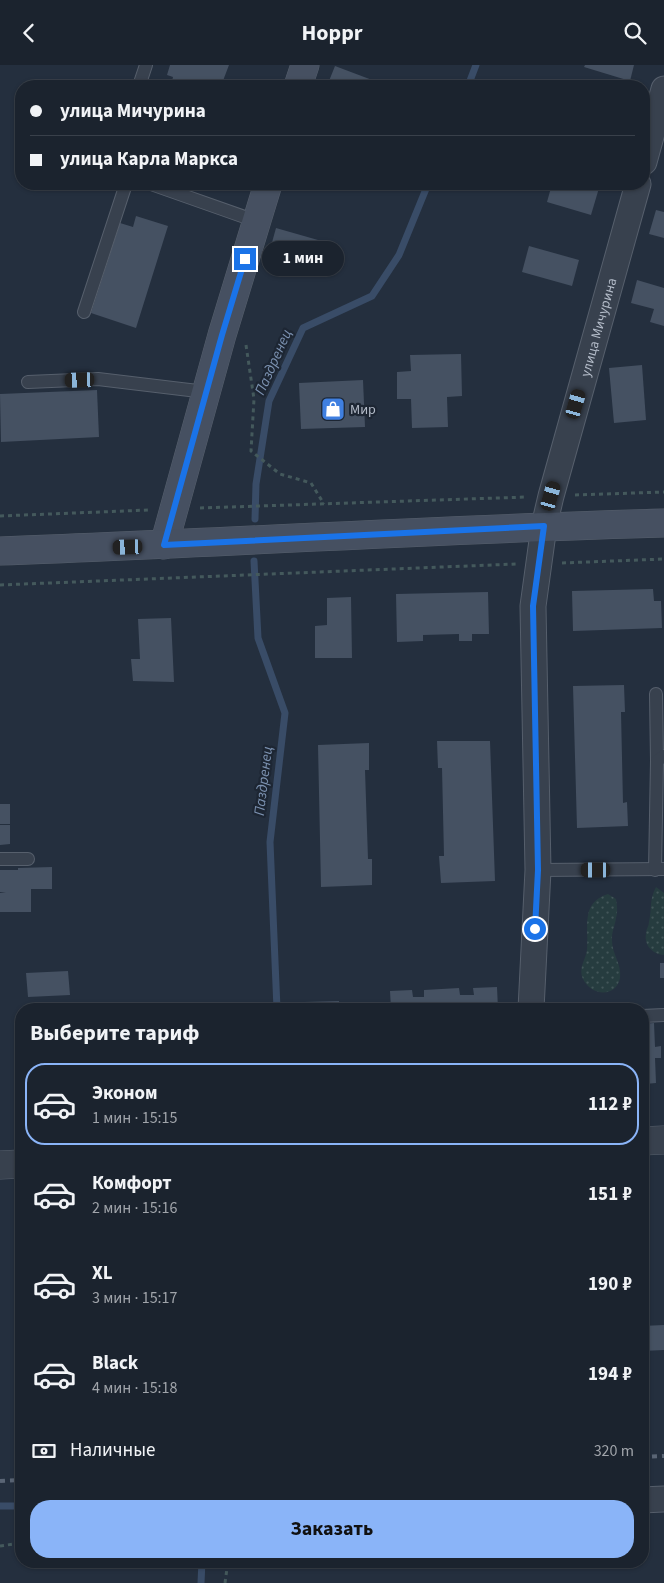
<!DOCTYPE html>
<html lang="ru">
<meta charset="utf-8">
<style>
:root{--surface:#1b232e;--page:#282f3a;--text:#f1f3f6;--muted:#a0a4aa;--line:#39404a;--accent:#8ab4f8}
body{margin:0;font-family:"Source Sans 3",sans-serif;background:var(--page);color:var(--text);height:100vh;display:flex;flex-direction:column;font-size:19px;white-space:nowrap}
*{box-sizing:border-box;margin:0}
p{font-size:16px;color:var(--muted)}
.icon{flex:none;width:28px;height:28px;fill:none;stroke:currentColor;stroke-width:2;stroke-linecap:round;stroke-linejoin:round}
.map{position:relative;flex:1;overflow:hidden}
.panel{position:absolute;left:15px;top:938px;width:634px;height:565px;display:flex;flex-direction:column;background:var(--surface);border-radius:20px;box-shadow:0 1px 4px #0004,0 0 0 1px var(--line)}
.panel>*{flex:none}
.top-card{position:absolute;left:15px;top:15px;width:635px;height:110px;border-radius:20px;box-shadow:0 1px 4px #0004,0 0 0 1px var(--line);display:grid;align-content:center;height:110px;padding:0 15px;background:var(--surface)}
.end{position:absolute;width:22px;height:22px;margin:-11px;border:6px solid #1a73e8;background:#fff;box-shadow:0 0 0 2px #fff}
.from{border-radius:50%}
.bubble{position:absolute;height:35px;border-radius:18px;background:var(--surface);box-shadow:0 1px 4px #0004,0 0 0 1px var(--line);font-size:16px;font-weight:700;line-height:35px;text-align:center}
.car{position:absolute;width:15px;height:30px;margin:-15px -8px;border-radius:6px;box-shadow:0 0 4px 1px #0007;background:linear-gradient(#222 24%,#8ab4d8 0 40%,#222 0 76%,#8ab4d8 0 86%,#222 0)}
.top-card b{display:flex;align-items:center;gap:18px;height:48px;font-size:19px}
.top-card b+b{border-top:1px solid var(--line)}
.top-card i{width:12px;height:12px;background:var(--text)}
ul{padding:0;list-style:none}
li{display:flex;align-items:center;gap:15px;height:82px;margin:0 10px 8px;padding:0 5px;border:2px solid transparent;border-radius:20px}
li div{flex:1}
li b{display:block;font-size:19px}
li em{font-style:normal;font-weight:700}
li.on{border-color:var(--accent)}
li>.icon{width:45px;height:45px;stroke-width:1.5}
h2{padding:0 15px;font-size:22px;line-height:60px}
.pay{display:flex;align-items:center;gap:12px;height:55px;padding:0 15px;font-size:19px}
.pay p{margin-inline-start:auto}
.primary-button{display:flex;gap:10px;margin-top:auto;padding:10px 15px}
.primary-button a{flex:1;height:58px;border-radius:20px;background:var(--accent);color:#111;font-size:20px;font-weight:700;line-height:58px;text-align:center}
header{display:flex;justify-content:space-between;align-items:center;height:65px;padding:0 15px;background:var(--surface);font-size:22px;font-weight:700}
.map>svg:first-child{display:block}
.grass{fill:url(#grass-dots)}
.lines{fill:none;stroke-linecap:round;stroke-linejoin:round}
.stream{stroke:#394c67;stroke-width:7}
.building{fill:#455162}
.service-casing{stroke:#565f6c;stroke-width:14}
.minor-casing{stroke:#565f6c;stroke-width:27}
.tertiary-casing{stroke:#565f6c;stroke-width:29}
.secondary-casing{stroke:#565f6c;stroke-width:29}
.path{stroke:#44595c;stroke-width:3;stroke-dasharray:4 4;stroke-linecap:butt}
.service{stroke:#38414e;stroke-width:12}
.minor{stroke:#38414e;stroke-width:25}
.tertiary{stroke:#38414e;stroke-width:28}
.secondary{stroke:#465061;stroke-width:28}
.rail{stroke:#5a6575;stroke-width:4;stroke-dasharray:5 5;stroke-linecap:butt}
.route{stroke:#1a73e8;stroke-width:6}
.labels{text-anchor:middle;stroke-width:4.5;stroke-linejoin:round;paint-order:stroke}
.street-label{font-size:14px;fill:#b4bcc9;stroke:#1d2633}
.poi-label{font-size:14px;fill:#b4bcc9;stroke:#1d2633;text-anchor:start}
.water-label{font-size:15px;font-style:italic;fill:#7c92b1;stroke:#1d2633}
</style>
<header><svg class="icon" aria-label="back" viewBox="0 0 24 24"><path d="M15 5l-7 7 7 7"/></svg>Hoppr<svg class="icon" aria-label="search" viewBox="0 0 24 24"><circle cx="10" cy="10" r="6"/><path d="M15 15l6 6"/></svg></header>
<div class="map">
<svg width="664" height="1518" viewBox="0 0 664 1518">
<defs>
<pattern id="grass-dots" width="8" height="8" patternUnits="userSpaceOnUse" patternTransform="scale(1.25)"><rect width="8" height="8" fill="#263c3f"/><path d="M2 2h.1M6 6h.1" fill="none" stroke="#435659" stroke-width="1.8" stroke-linecap="round"/></pattern>
</defs>
<rect width="100%" height="100%" fill="#242f3e"/>
<g class="grass">
<path d="M656 822 664 828V890C652 889 644 880 646 869 646 864 649 861 649 857 652 843 649 835 656 822Z"/>
<path d="M608 829 616 834C617 841 618 847 616 853 615 861 611 868 612 876 612 889 622 899 620 913 616 933 591 931 583 914 578 902 586 895 587 884 589 862 580 838 608 829Z"/>
</g>
<g class="lines">
<g class="stream">
<path d="M468 21 476 0"/>
<path d="M255 454 256 419 269 336 303 263 372 231 399 190 428 119"/>
<path d="M254 496 258 573 285 648 270 777 277 944"/>
<path d="M0 1441H21"/>
<path d="M201 1518 202 1496"/>
</g>
</g>
<g class="building">
<path d="M170 0H229L221 21H171L173 12 167 10Z"/>
<path d="M585 0H634L630 16 584 2Z"/>
<path d="M335 1 388 21H327Z"/>
<path d="M552 119H586L599 123 591 150 547 137Z"/>
<path d="M656 145 664 147V173L649 169Z"/>
<path d="M136 151 168 161 136 263 91 248 120 158 133 162Z"/>
<path d="M276 163 318 175 309 205 268 192Z"/>
<path d="M529 181 579 195 572 221 522 207Z"/>
<path d="M637 215 664 223V261L650 257 654 244 631 238Z"/>
<path d="M461 289 462 331 447 332 448 362 412 363 411 334H397V307L411 306 410 290Z"/>
<path d="M642 300 646 355 614 358 609 303Z"/>
<path d="M363 315 365 362 301 364 299 318Z"/>
<path d="M97 325 99 372 1 377 0 329Z"/>
<path d="M653 524 654 536H661L662 563 573 566 572 526Z"/>
<path d="M488 527 489 569H472V576H459V569L423 570V576L397 577 396 529Z"/>
<path d="M351 532 352 593H315V561L327 560V533Z"/>
<path d="M171 553 174 617 133 616 131 594H140L138 554Z"/>
<path d="M624 620 625 647H621L623 738 627 737 628 761 577 763 573 621Z"/>
<path d="M437 676H490L495 816 441 818 439 791H444L442 703H438Z"/>
<path d="M369 678V705H365L368 794H372V820L321 822 318 680Z"/>
<rect x="0" y="739" width="10" height="20"/>
<path d="M0 760H10V779L0 780Z"/>
<path d="M52 802V824H31V847H0V828H6L0 827V805H18V803Z"/>
<rect x="660" y="898" width="4" height="15"/>
<path d="M68 906 70 930 28 932 26 908Z"/>
<path d="M497 922 498 944H391L390 926 412 925 413 932H424V925L459 923 460 930H474L473 923Z"/>
<path d="M339 936V944H304V937Z"/>
<path d="M209 937V944H173V938Z"/>
<rect x="70" y="940" width="35" height="4"/>
<path d="M654 958 655 982 661 981V993H655L656 1018 645 1019V1021H642V959Z"/>
<path d="M664 1260V1285L642 1286V1261Z"/>
</g>
<g class="lines">
<g class="service-casing">
<g id="service">
<path d="M139 21 146 0"/>
<path d="M151 119 256 156"/>
<path d="M84 247 126 119"/>
<path d="M28 317 98 314 206 327"/>
<path d="M656 629 657 696"/>
<path d="M0 794H28"/>
<path d="M538 805 664 804"/>
<path d="M655 805 657 696 664 691"/>
<path d="M642 951 664 950"/>
</g>
</g>
<g class="minor-casing">
<g id="minor">
<path d="M644 97 664 24"/>
<path id="s1" d="M531 944 538 805 533 541 544 461 551 431 638 119"/>
<path d="M642 1435 664 1434"/>
</g>
</g>
<g class="tertiary-casing">
<g id="tertiary">
<path d="M642 1076 664 1075"/>
<path d="M0 1100 21 1099"/>
</g>
</g>
<g class="secondary-casing">
<g id="secondary">
<path d="M298 21 305 0"/>
<path d="M164 480 222 270 268 119"/>
<path d="M0 486C221 478 443 464 664 458"/>
</g>
</g>
<g class="path">
<path d="M246 280 254 334 251 386 280 409 311 418 324 439"/>
<path d="M575 430 664 427"/>
<path d="M200 443 527 432"/>
<path d="M0 451 149 445"/>
<path d="M562 498 664 494"/>
<path d="M0 520 516 499"/>
<path d="M0 1481 21 1478"/>
<path d="M225 1518 228 1496"/>
</g>
<use href="#service" class="service"/>
<use href="#minor" class="minor"/>
<use href="#tertiary" class="tertiary"/>
<use href="#secondary" class="secondary"/>
<g class="rail">
<path d="M642 1392 664 1391"/>
<path d="M0 1416 21 1415"/>
</g>
</g>
<g class="lines">
<path class="route" d="M245 194 222 270 164 480 544 461 533 541 538 805 535 864"/>
</g>
<defs>
<g id="shop-square" transform="scale(1.25)"><rect x="-9" y="-9" width="18" height="18" rx="4" fill="#3f7fe0" stroke="#1d2633"/><path d="M-5-2.5h2.3a2.7 3.5 0 0 1 5.4 0H5L5.5 6h-11ZM-1.5-2.5h3a1.5 2.3 0 0 0-3 0Z" fill="#fff"/></g>
</defs>
<g fill-rule="evenodd">
<use href="#shop-square" x="333" y="344"/>
</g>
<g class="labels">
<g class="street-label">
<text dy="5" stroke="none"><textPath href="#s1" startOffset="690">улица Мичурина</textPath></text>
</g>
<g class="poi-label">
<text x="350" y="349">Мир</text>
</g>
<g class="water-label">
<text transform="translate(273 297) rotate(-66)" y="5">Паздренец</text>
<text transform="translate(263 716) rotate(-83)" y="5">Паздренец</text>
</g>
</g>
</svg>
<i class="end from" style="left:535px;top:864px"></i>
<i class="end" style="left:245px;top:194px"></i>
<div class="bubble" style="left:262px;top:176px;width:82px">1 мин</div>
<i class="car" style="left:80px;top:315px;rotate:268deg"></i>
<i class="car" style="left:576px;top:339px;rotate:16deg"></i>
<i class="car" style="left:551px;top:431px;rotate:16deg"></i>
<i class="car" style="left:128px;top:482px;rotate:268deg"></i>
<i class="car" style="left:596px;top:805px;rotate:270deg"></i>
<div class="top-card">
<b><i class="from"></i>улица Мичурина</b>
<b><i></i>улица Карла Маркса</b>
</div>
<section class="panel">
<h2>Выберите тариф</h2>
<ul>
<li class="on"><svg class="icon" aria-label="car" viewBox="0 0 24 24"><path d="M5 17H2v-5l4-1 3-4h7l3 4 3 1v5h-3M9 17h6M6 11h13"/><circle cx="7" cy="17" r="2"/><circle cx="17" cy="17" r="2"/></svg><div><b>Эконом</b><p>1 мин · 15:15</p></div><em>112 ₽</em></li>
<li><svg class="icon" aria-label="car" viewBox="0 0 24 24"><path d="M5 17H2v-5l4-1 3-4h7l3 4 3 1v5h-3M9 17h6M6 11h13"/><circle cx="7" cy="17" r="2"/><circle cx="17" cy="17" r="2"/></svg><div><b>Комфорт</b><p>2 мин · 15:16</p></div><em>151 ₽</em></li>
<li><svg class="icon" aria-label="car" viewBox="0 0 24 24"><path d="M5 17H2v-5l4-1 3-4h7l3 4 3 1v5h-3M9 17h6M6 11h13"/><circle cx="7" cy="17" r="2"/><circle cx="17" cy="17" r="2"/></svg><div><b>XL</b><p>3 мин · 15:17</p></div><em>190 ₽</em></li>
<li><svg class="icon" aria-label="car" viewBox="0 0 24 24"><path d="M5 17H2v-5l4-1 3-4h7l3 4 3 1v5h-3M9 17h6M6 11h13"/><circle cx="7" cy="17" r="2"/><circle cx="17" cy="17" r="2"/></svg><div><b>Black</b><p>4 мин · 15:18</p></div><em>194 ₽</em></li>
</ul>
<div class="pay"><svg class="icon" aria-label="cash" viewBox="0 0 24 24"><path d="M3 7h18v10H3z"/><circle cx="12" cy="12" r="2"/></svg>Наличные<p>320 m</p></div>
<div class="primary-button"><a>Заказать</a></div>
</section>
</div>
